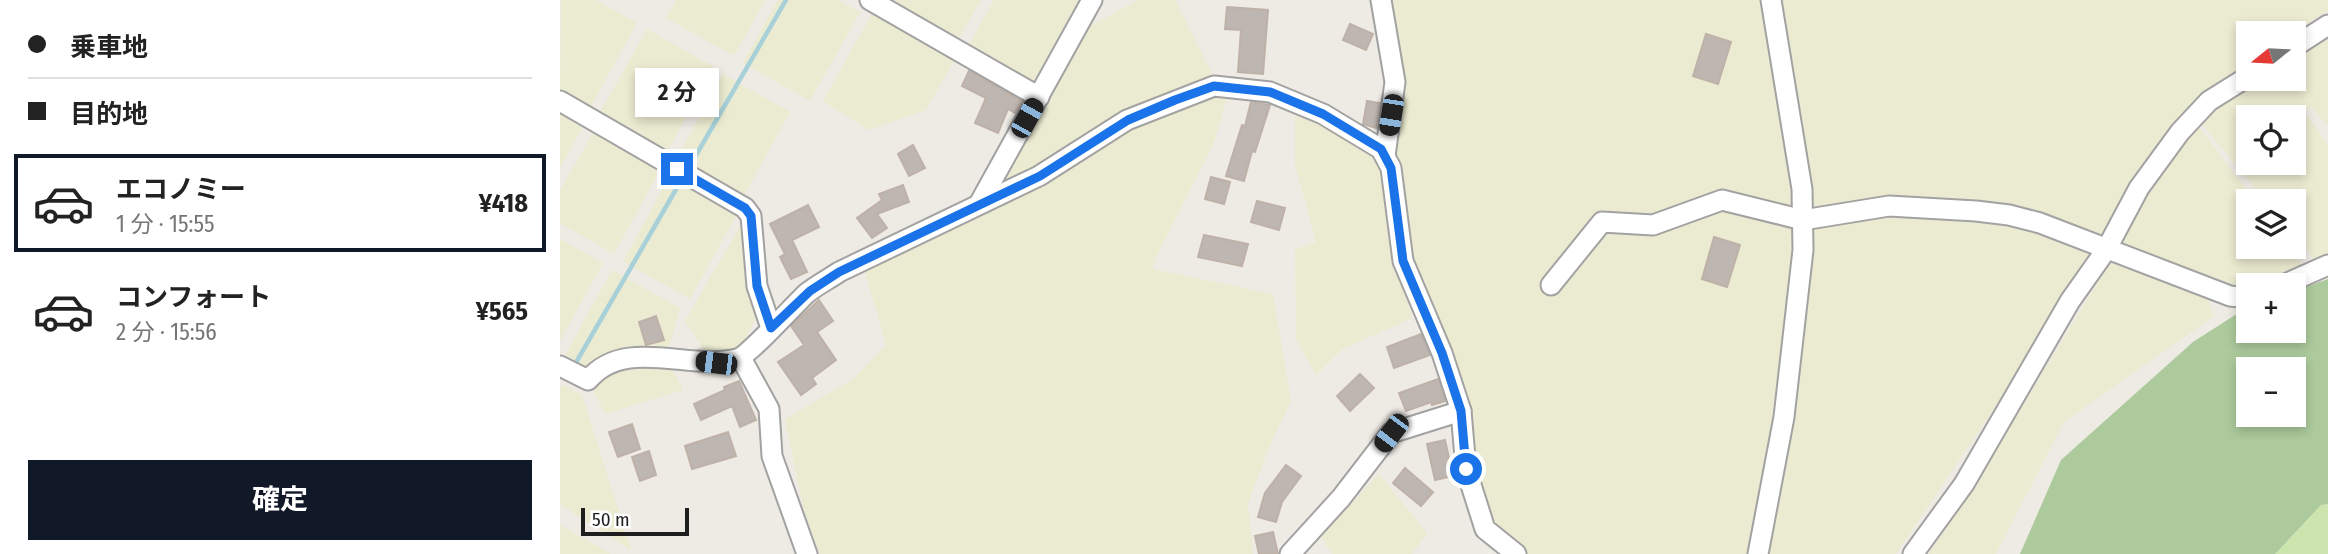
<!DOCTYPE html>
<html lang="ja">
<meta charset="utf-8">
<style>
:root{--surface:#fff;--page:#f2f2f2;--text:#222;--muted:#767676;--line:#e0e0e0;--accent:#111827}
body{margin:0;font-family:"Fira Sans Condensed","Noto Sans JP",sans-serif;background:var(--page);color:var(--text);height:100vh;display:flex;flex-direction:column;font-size:26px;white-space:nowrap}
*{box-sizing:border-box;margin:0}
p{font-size:23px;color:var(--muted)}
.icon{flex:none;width:38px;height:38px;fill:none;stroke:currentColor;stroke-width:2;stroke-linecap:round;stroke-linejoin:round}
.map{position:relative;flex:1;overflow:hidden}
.panel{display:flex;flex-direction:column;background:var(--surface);width:560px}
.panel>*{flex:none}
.hud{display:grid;align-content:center;height:154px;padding:0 28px;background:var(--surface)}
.needle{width:46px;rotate:252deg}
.controls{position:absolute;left:1676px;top:21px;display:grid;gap:14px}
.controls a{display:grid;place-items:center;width:70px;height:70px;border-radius:0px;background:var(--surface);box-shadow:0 4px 10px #0003;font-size:35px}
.scale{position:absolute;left:21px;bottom:18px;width:108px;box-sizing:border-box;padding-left:7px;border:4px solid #1e1e1e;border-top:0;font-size:19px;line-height:24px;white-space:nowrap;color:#1e1e1e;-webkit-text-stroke:5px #fff;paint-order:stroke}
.end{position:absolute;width:32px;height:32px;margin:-16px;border:9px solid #1a73e8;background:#fff;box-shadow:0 0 0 4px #fff}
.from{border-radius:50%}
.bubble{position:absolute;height:49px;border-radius:0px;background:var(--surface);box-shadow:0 4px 10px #0003;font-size:23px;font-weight:700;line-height:49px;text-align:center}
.car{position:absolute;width:21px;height:42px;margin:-21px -10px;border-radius:9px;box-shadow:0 0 5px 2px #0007;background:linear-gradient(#222 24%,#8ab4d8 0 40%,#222 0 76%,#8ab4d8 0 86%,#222 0)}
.hud b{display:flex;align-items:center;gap:24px;height:66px;font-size:26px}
.hud b+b{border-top:2px solid var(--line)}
.hud i{width:18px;height:18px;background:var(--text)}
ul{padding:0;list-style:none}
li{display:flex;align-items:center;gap:21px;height:98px;margin:0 14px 10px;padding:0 14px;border:4px solid transparent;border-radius:0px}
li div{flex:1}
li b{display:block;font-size:26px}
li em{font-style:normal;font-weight:700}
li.selected{border-color:var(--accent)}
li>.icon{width:63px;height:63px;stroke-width:1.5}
.button{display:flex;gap:14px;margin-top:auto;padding:14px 28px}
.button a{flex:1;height:80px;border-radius:0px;background:var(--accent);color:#fff;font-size:28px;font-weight:700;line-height:80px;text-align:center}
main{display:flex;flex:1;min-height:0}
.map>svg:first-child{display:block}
.farmland{fill:#ebebd1;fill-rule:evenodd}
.grass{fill:#cce4ae}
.forest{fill:#acca9c;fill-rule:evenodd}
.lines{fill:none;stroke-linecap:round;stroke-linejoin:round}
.stream{stroke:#a8d0d8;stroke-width:4.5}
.building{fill:#beb6b1;stroke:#beb1a8;stroke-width:2}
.minor-casing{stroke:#a2a2a2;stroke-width:23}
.minor{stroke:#fff;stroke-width:19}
.route{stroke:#1a73e8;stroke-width:9}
</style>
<main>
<section class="panel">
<div class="hud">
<b><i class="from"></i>乗車地</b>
<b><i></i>目的地</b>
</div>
<ul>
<li class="selected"><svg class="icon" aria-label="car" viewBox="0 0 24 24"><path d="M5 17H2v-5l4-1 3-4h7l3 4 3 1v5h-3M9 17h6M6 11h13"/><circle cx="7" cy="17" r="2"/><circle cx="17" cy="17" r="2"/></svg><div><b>エコノミー</b><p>1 分 · 15:55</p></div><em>¥418</em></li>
<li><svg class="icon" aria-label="car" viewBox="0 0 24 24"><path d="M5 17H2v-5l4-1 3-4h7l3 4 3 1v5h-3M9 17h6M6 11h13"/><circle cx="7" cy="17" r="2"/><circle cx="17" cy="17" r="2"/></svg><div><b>コンフォート</b><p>2 分 · 15:56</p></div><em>¥565</em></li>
</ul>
<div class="button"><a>確定</a></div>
</section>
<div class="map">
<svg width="1768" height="554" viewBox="0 0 1768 554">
<rect width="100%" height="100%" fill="#eeeae4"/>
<g class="farmland">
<path d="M1 0H36L77 23 28 112 0 96Z"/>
<path d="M116 0H205L174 56 106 18Z"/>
<path d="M218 0H278L300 12 250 101 183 63Z"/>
<path d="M332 0H421L397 42 330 4Z"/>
<path d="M434 0H523L475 85 408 47Z"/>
<path d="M578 0H615L655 80 670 88 653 145 596 257 593 269 713 294 731 401 710 445 688 503 693 554H260L244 512 225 419 293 379 326 345 302 261 419 204 461 150 523 30Z"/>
<path d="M817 0H1768V10L1733 33H1689V65L1646 96 1593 155 1445 392 1336 554H965L926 519 906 401 837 212Z"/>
<path d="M313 12 394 61 366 110 309 130 263 101Z"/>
<path d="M87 29 154 67 105 156 37 118Z"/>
<path d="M1768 31V126L1751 107 1745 112 1768 145V257L1757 262 1734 235V201H1706L1640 122 1699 79H1734V55ZM1689 117H1734V163H1689Z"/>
<path d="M163 74 230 112 181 201 114 163Z"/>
<path d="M735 102 821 149 828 238 852 318 781 350 756 375 736 339 735 249 756 242 735 165Z"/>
<path d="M0 106 26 121 0 168Z"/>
<path d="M36 127 103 165 54 254 0 223V191Z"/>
<path d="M1639 127 1695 201H1689V247H1728L1744 268 1701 285H1689V290L1654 281 1557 247 1598 174Z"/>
<path d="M112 172 179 210 130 299 63 261Z"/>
<path d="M185 218 203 304 175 359 149 357 125 321Z"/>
<path d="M0 239 43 263 0 341Z"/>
<path d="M1551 261 1646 294 1654 316 1504 422 1436 554H1369L1448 429Z"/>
<path d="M52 270 120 308 106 357 123 390 45 414 28 380 3 359Z"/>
<path d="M3 385 22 395 71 550 0 504V390Z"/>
<path d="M819 474 867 533 852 554H772L761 537Z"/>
<path d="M0 525 50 553 49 554H0Z"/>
</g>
<path class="grass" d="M1768 504V554H1715L1761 505Z"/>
<path class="forest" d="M1768 279V504L1761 505 1715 554H1460L1501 460 1633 342 1686 308 1689 307V331H1734V291ZM1689 369H1734V415H1689Z"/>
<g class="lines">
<g class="stream">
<path d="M128 169 226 0"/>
<path d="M14 366 122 179"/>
</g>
</g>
<g class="building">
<path d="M667 7 708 10 703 74 678 72 681 30 665 29Z"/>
<path d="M790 24 813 34 806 50 783 40Z"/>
<path d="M1146 34 1171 42 1158 84 1133 76Z"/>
<path d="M409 71 462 101 455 113 448 109 438 133 415 123 426 98 402 86Z"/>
<path d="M807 101 820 103 816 128 803 124Z"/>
<path d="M691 102 710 105 695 152 692 151 684 181 666 176 682 125 685 126Z"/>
<path d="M353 145 365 168 349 176 338 154Z"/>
<path d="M651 177 670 182 664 204 645 199Z"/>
<path d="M343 185 349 202 317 214 327 228 312 238 297 218 322 200 319 194Z"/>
<path d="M697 201 725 208 719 230 691 222Z"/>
<path d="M248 205 259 227 232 240 247 272 231 279 220 257 225 254 210 224Z"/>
<path d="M644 235 688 244 682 266 638 257Z"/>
<path d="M1154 237 1180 245 1167 287 1142 279Z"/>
<path d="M259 300 273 321 257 332 276 360 252 378 256 384 241 395 218 362 244 345 231 326Z"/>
<path d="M96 316 104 340 86 345 79 322Z"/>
<path d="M861 334 870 355 834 368 827 347Z"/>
<path d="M800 374 814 388 790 411 777 396Z"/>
<path d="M878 379 885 401 872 405 871 402 846 411 839 393Z"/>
<path d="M179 381 196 420 180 427 172 406 141 420 134 404 165 390 164 387Z"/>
<path d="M72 424 80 449 58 457 49 432Z"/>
<path d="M168 432 176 456 132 469 125 446Z"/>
<path d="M885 440 893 476 875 480 867 444Z"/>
<path d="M89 451 96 475 80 481 72 457Z"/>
<path d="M726 465 741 476 722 502 716 522 698 517 705 493Z"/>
<path d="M845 468 873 492 861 506 833 483Z"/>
<path d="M713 532 718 554H699L695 536Z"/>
</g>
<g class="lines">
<g class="minor-casing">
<g id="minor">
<path d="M310 0 479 97"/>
<path d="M821 0 835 82 825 156"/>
<path d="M1734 47 1768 25"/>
<path d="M0 101 185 208 191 216 197 286 211 328"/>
<path d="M419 204 532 0"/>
<path d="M991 285 1042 222 1093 225 1162 200 1243 220 1329 206 1416 211 1449 215 1480 223 1670 296 1689 298"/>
<path d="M1723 285 1768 265"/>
<path d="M181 358 209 409 212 456 247 554"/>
<path d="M0 366 28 380C65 336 129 371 177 359 188 356 234 305 247 293 257 285 269 279 279 272L479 176 567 120 654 86 710 92 763 114 821 149 831 168 843 261 882 353 901 411 906 469 925 529 956 554"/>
<path d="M730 554 781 498 831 433 901 411"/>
<path d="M1198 554 1224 417 1243 250 1242 189 1211 0"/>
<path d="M1353 554 1404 484 1510 301 1546 250 1579 188 1620 132 1649 101 1689 76"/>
</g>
</g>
<use href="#minor" class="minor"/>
</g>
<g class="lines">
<path class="route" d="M117 169 185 208 191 216 197 286 211 328 250 291 279 272 480 176 568 120 615 100 654 86 710 92 763 114 821 149 831 168 843 261 882 353 901 411 906 469"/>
</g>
</svg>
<div class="controls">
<a><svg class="needle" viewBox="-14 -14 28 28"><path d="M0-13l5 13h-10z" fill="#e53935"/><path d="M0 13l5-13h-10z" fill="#767676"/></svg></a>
<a><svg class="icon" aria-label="locate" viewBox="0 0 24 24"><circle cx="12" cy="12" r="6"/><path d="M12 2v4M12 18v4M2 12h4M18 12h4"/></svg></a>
<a><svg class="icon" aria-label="layers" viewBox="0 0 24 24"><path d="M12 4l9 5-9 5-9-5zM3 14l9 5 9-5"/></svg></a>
<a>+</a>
<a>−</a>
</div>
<div class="scale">50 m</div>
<i class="end from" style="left:906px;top:469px"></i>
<i class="end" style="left:117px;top:169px"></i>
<div class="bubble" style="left:75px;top:68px;width:84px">2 分</div>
<i class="car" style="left:831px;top:115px;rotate:189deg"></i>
<i class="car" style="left:467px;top:118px;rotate:29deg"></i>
<i class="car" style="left:156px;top:363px;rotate:277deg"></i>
<i class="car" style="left:831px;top:433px;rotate:217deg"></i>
</div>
</main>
